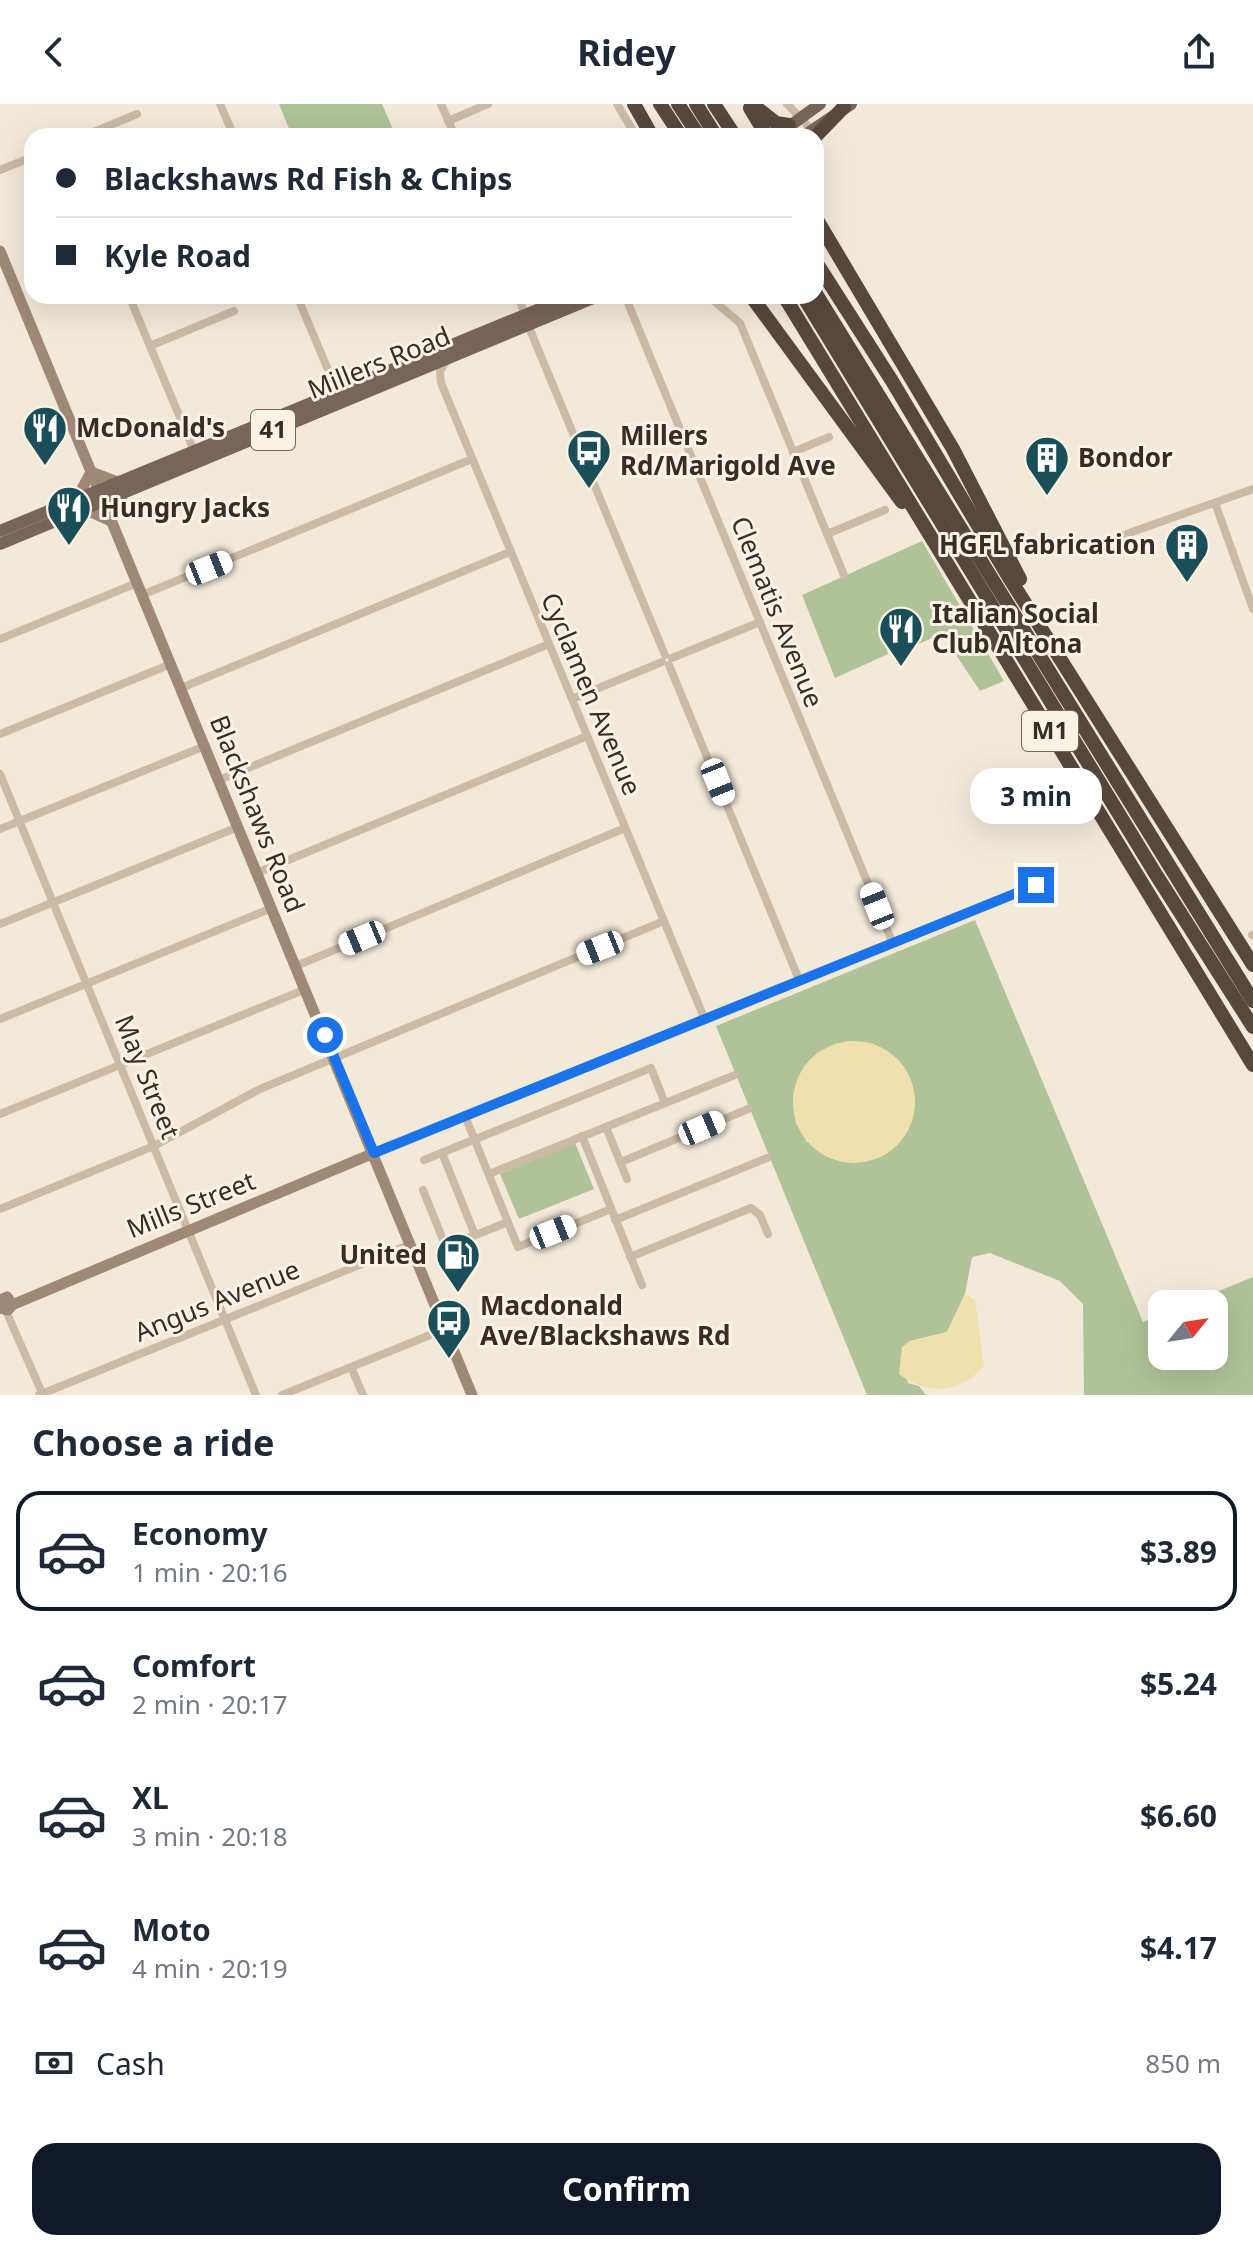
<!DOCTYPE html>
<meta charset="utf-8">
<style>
:root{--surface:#fff;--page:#f2f2f3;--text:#1f2937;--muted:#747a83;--line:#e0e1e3;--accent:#111827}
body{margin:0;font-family:"Noto Sans",sans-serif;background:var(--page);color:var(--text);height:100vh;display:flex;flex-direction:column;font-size:30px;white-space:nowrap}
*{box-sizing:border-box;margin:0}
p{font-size:26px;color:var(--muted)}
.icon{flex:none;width:44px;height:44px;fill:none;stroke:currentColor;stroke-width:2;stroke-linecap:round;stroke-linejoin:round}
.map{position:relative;height:1291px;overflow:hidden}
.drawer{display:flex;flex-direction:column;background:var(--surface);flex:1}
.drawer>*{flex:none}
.guide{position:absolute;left:24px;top:24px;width:800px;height:176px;border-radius:24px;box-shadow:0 8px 32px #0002;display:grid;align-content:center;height:176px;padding:0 32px;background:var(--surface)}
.needle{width:52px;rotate:60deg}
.controls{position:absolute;left:1148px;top:1186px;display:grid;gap:16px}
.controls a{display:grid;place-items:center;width:80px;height:80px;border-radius:16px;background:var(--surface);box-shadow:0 8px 32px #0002;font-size:40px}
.end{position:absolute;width:36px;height:36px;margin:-18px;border:10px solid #1a73e8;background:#fff;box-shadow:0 0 0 4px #fff}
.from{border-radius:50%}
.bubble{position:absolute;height:56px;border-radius:24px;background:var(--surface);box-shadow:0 8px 32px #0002;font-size:26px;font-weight:700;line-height:56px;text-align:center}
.car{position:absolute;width:24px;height:48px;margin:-24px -12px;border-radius:10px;box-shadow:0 0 6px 2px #0007;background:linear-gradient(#fff 24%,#345 0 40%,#fff 0 76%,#345 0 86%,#fff 0)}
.guide b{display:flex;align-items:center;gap:28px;height:76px;font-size:30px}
.guide b+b{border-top:2px solid var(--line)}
.guide i{width:20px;height:20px;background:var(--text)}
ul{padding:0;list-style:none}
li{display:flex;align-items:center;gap:24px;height:120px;margin:0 16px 12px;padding:0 16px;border:4px solid transparent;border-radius:24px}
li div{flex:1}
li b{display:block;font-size:30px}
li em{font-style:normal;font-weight:700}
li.current{border-color:var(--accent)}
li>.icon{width:72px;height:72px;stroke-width:1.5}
h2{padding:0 32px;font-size:36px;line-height:96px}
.pay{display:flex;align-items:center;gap:20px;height:88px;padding:0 32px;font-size:30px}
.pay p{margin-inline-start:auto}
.action{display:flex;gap:16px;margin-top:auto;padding:16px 32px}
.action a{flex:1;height:92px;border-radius:24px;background:var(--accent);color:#fff;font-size:32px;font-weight:700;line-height:92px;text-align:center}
header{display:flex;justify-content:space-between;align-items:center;height:104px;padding:0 32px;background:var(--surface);font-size:36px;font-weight:700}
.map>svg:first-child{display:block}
.green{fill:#b0c298;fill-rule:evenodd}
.sand{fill:#f0e0ad}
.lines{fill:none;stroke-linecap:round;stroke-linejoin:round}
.street{stroke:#cbbaa4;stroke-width:8}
.secondary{stroke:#9f8976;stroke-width:11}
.primary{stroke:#796557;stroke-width:12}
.highway{stroke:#57483d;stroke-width:14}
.route{stroke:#1a73e8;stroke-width:10}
.labels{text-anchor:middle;stroke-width:6;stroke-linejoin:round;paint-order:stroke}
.shield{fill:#faf3e5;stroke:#71685f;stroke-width:2}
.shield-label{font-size:24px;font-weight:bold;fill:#362d26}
.street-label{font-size:26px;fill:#362d26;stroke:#faf3e5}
.poi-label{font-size:26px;font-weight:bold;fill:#362d26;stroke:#faf3e5;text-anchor:start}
</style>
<header><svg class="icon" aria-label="back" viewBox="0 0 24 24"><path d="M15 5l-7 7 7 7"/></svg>Ridey<svg class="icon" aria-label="share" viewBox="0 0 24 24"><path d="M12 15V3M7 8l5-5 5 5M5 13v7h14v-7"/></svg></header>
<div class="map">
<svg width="1253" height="1291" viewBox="0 0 1253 1291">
<rect width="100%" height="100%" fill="#f2e9d9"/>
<g class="green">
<path d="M279 0H382L396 32H292Z"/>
<path d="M922 437 1004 577 980 587 942 530 904 546 900 539 887 545 888 550 835 574 802 491Z"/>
<path d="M975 816 1143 1218 1162 1210V1252H1214V1200H1187L1253 1173V1291H1084L1083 1200 1060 1177 990 1149 972 1153 965 1190 947 1228 910 1237 902 1244 908 1279 919 1282 926 1291H867L716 922ZM851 937 911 977 915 998 911 1019 807 1038 796 1019 793 1000 816 950 833 941Z"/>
<path d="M575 1039 594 1085 519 1115 500 1070Z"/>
</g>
<g class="sand">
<circle cx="854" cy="998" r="61"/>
<path d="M965 1190 975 1196 984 1261C962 1291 926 1291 899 1270L902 1243 910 1237 947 1228Z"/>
</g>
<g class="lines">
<g class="street">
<path d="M220 0 234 32"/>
<path d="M441 0 455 32"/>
<path d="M617 0 636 32"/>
<path d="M787 0 814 28"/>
<path d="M448 17 488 0"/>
<path d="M84 32 137 10"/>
<path d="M0 66 32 53"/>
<path d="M129 192 194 347"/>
<path d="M297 192 334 280 341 289"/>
<path d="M518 192 525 211"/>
<path d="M625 192 893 840"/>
<path d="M708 192 740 219 844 471"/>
<path d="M528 221 665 551"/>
<path d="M150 242 234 207"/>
<path d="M447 256 440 267 441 279 705 916"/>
<path d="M793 348 829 333"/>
<path d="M1215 399 1253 505"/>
<path d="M827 430 885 406"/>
<path d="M1118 433 1253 385"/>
<path d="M142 491 472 355"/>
<path d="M0 535 137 479"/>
<path d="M672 554 760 518"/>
<path d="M669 561 800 878"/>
<path d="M181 584 510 448"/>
<path d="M572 595 662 558"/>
<path d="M0 630 171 560"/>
<path d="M0 670 256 1291"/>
<path d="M219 676 549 540"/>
<path d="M0 725 205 642"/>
<path d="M257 769 587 632"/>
<path d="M0 820 238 723"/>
<path d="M1252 831H1253"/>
<path d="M296 862 625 724"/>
<path d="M0 915 272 804"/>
<path d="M0 1010 306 885"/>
<path d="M465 1012 518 1143 611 1105"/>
<path d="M606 1023 627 1075"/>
<path d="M582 1032 642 1181"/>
<path d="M374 1049 1036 781"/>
<path d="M442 1049 475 1131"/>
<path d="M424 1056 651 964 665 999"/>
<path d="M621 1058 748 1005"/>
<path d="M489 1070 735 971"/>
<path d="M423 1086 446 1143 508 1118"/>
<path d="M0 1105 154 1042 260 985 664 817"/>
<path d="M615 1116 767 1054"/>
<path d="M630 1153 751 1104 760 1111 768 1130"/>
<path d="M6 1207 43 1291"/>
<path d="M351 1263 363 1291"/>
<path d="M39 1291 411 1140"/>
<path d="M282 1291 445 1225"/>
</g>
<g class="secondary">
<path d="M0 147 472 1291"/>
<path d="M91 368 120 379"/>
<path d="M76 396 91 368"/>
<path d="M84 405 111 417"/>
<path d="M111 417 124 388"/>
<path d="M0 1196 7 1193 12 1201 8 1206 0 1204"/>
<path d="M12 1201 374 1049"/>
</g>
<g class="primary">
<path d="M776 32 820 0"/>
<path d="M804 32 851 0"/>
<path d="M0 427 571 192"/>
<path d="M0 440 598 192"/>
</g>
<g class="highway">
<path d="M634 0 652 32"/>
<path d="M660 0 681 32"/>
<path d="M678 0 699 32"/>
<path d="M696 0 716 32"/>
<path d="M714 0 735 32"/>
<path d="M752 0 776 19 789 21"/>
<path d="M750 4 767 32"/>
<path d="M816 32 844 3"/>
<path d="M816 114 953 345 1020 475"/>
<path d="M816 158 892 277 1008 472 1253 861"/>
<path d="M816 190 1253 897"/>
<path d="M751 192 902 398"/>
<path d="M784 192 1253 961"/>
<path d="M803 192 1155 769 1253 923"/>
</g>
</g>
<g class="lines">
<path class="route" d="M325 931 374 1049 1036 781"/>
</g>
<defs>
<g id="restaurant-pin" transform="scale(2.3)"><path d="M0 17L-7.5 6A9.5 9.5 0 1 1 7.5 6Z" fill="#1a4f59" stroke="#faf3e5"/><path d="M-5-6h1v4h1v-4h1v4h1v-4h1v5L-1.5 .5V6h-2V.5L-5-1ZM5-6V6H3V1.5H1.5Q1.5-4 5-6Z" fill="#fff"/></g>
<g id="bus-pin" transform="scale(2.3)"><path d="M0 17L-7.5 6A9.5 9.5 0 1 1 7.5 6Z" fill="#1a4f59" stroke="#faf3e5"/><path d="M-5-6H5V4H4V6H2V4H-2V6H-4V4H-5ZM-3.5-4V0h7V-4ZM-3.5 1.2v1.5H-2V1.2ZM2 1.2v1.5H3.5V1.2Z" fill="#fff"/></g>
<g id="building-pin" transform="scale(2.3)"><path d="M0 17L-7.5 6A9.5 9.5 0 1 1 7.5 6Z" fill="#1a4f59" stroke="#faf3e5"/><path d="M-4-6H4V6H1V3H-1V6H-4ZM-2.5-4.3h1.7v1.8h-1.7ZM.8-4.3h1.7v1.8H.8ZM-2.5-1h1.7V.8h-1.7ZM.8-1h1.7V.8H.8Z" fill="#fff"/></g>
<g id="fuel-pin" transform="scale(2.3)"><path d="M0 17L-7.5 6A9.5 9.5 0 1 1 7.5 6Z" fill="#1a4f59" stroke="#faf3e5"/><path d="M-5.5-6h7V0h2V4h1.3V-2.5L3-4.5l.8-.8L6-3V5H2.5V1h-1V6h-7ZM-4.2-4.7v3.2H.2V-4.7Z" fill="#fff"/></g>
</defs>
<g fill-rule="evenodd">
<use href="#restaurant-pin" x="45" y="324"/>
<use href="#bus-pin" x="589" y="347"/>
<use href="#building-pin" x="1047" y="354"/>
<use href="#restaurant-pin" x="69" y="404"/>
<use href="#building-pin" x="1187" y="441"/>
<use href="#restaurant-pin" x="901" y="525"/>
<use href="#fuel-pin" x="458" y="1151"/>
<use href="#bus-pin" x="449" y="1217"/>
</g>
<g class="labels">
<g class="shield">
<rect x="251" y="306" width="44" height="40" rx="6"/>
<rect x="1022" y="607" width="56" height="40" rx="6"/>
</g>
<g class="shield-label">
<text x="273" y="334">41</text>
<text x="1050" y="635">M1</text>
</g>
<g class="street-label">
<text transform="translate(379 259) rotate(-22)" y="9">Millers Road</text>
<text transform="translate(777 508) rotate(68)" y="9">Clematis Avenue</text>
<text transform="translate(591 590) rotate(67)" y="9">Cyclamen Avenue</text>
<text transform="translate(257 710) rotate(68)" y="9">Blackshaws Road</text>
<text transform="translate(147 973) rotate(68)" y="9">May Street</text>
<text transform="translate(191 1101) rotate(-22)" y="9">Mills Street</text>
<text transform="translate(217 1197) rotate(-22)" y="9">Angus Avenue</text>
</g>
<g class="poi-label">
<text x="76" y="333">McDonald's</text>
<text x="620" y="341">Millers<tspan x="620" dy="30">Rd/Marigold Ave</tspan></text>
<text x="1078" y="363">Bondor</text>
<text x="100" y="413">Hungry Jacks</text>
<text x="1156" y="450" text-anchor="end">HGFL fabrication</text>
<text x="932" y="519">Italian Social<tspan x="932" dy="30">Club Altona</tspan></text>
<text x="427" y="1160" text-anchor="end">United</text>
<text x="480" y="1211">Macdonald<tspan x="480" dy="30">Ave/Blackshaws Rd</tspan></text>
</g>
</g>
</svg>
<div class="controls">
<a><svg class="needle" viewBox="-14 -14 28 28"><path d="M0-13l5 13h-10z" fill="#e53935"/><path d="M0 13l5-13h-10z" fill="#747a83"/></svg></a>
</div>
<i class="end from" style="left:325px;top:931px"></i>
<i class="end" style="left:1036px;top:781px"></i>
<div class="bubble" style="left:970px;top:664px;width:132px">3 min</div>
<i class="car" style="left:209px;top:464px;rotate:68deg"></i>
<i class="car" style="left:718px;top:678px;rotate:158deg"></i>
<i class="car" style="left:877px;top:802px;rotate:338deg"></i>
<i class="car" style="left:362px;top:834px;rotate:247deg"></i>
<i class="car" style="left:600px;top:844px;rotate:248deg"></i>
<i class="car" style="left:702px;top:1024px;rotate:67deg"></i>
<i class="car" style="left:553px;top:1128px;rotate:68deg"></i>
<div class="guide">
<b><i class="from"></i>Blackshaws Rd Fish &amp; Chips</b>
<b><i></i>Kyle Road</b>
</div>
</div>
<section class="drawer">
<h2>Choose a ride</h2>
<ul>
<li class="current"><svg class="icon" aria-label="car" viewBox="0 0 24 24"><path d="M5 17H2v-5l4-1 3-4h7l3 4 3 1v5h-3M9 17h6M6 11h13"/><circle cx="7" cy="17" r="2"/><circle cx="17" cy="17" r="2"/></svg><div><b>Economy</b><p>1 min · 20:16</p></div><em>$3.89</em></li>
<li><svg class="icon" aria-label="car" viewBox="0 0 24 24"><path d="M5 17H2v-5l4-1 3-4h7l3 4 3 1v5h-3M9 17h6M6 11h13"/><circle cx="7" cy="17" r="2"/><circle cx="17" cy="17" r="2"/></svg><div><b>Comfort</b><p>2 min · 20:17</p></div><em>$5.24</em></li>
<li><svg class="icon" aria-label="car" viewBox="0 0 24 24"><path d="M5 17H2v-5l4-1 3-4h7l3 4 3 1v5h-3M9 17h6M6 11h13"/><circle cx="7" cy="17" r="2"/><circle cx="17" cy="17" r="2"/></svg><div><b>XL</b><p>3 min · 20:18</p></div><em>$6.60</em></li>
<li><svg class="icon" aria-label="car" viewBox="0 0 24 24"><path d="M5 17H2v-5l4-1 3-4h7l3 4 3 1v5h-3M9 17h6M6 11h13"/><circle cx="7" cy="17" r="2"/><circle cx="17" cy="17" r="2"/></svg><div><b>Moto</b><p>4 min · 20:19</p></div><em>$4.17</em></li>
</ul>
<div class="pay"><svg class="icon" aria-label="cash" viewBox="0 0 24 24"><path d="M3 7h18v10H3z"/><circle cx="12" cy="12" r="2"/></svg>Cash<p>850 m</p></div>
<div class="action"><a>Confirm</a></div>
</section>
